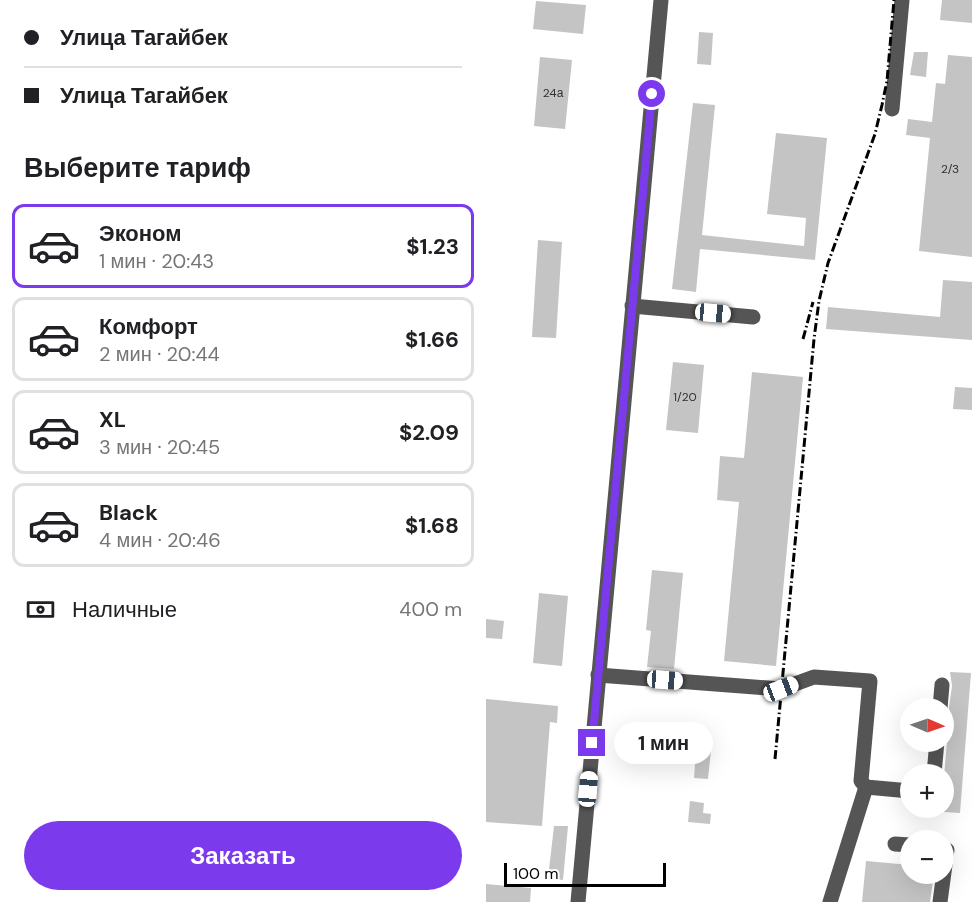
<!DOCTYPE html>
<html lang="ru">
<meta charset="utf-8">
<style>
:root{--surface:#fff;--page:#f6f6f6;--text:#202124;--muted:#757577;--line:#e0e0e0;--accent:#7c3aed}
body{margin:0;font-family:"DM Sans",sans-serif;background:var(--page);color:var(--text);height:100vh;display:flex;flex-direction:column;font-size:22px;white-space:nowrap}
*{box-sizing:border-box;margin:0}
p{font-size:20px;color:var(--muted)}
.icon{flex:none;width:33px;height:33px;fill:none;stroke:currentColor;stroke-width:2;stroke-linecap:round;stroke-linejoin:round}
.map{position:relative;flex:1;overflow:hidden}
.sheet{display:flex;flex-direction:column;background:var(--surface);width:486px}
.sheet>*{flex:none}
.banner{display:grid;align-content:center;height:132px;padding:0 24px;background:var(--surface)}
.needle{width:39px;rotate:92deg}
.buttons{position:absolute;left:414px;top:698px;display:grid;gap:12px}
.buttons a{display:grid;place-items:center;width:54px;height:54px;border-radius:50%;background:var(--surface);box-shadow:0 6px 24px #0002;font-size:30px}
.scale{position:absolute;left:18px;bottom:15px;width:162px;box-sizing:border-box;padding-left:6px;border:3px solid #000;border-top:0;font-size:16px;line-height:21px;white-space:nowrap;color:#000;-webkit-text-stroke:4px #fff;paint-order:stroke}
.end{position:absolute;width:27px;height:27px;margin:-14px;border:8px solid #7c3aed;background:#fff;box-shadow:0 0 0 3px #fff}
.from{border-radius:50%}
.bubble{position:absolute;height:42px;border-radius:21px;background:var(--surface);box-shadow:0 6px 24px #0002;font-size:20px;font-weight:700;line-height:42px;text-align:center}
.car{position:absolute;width:18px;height:36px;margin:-18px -9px;border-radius:8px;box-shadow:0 0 4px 2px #0007;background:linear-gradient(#fff 24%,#345 0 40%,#fff 0 76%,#345 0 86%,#fff 0)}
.banner b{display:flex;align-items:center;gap:21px;height:57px;font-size:22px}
.banner b+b{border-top:2px solid var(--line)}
.banner i{width:15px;height:15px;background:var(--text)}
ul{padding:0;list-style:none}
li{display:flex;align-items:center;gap:18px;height:84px;margin:0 12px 9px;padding:0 12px;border:3px solid var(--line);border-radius:12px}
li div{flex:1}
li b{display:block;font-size:22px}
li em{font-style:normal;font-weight:700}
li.on{border-color:var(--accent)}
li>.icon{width:54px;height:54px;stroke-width:1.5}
h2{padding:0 24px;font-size:27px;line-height:72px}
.pay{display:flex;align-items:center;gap:15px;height:66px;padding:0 24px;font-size:22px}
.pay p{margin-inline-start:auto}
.cta{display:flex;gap:12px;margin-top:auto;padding:12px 24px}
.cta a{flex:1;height:69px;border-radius:36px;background:var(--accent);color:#fff;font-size:24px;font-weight:700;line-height:69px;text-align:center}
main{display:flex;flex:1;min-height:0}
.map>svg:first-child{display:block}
.building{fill:#c4c4c4}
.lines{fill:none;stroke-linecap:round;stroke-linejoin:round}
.minor{stroke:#555;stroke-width:15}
.rail{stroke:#000;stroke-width:3;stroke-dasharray:9 3 1.5 3;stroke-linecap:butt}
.route{stroke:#7c3aed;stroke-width:8}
.labels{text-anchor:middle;stroke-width:4.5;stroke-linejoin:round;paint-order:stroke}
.number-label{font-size:12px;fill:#313131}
</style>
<main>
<section class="sheet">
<div class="banner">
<b><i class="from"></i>Улица Тагайбек</b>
<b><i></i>Улица Тагайбек</b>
</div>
<h2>Выберите тариф</h2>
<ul>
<li class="on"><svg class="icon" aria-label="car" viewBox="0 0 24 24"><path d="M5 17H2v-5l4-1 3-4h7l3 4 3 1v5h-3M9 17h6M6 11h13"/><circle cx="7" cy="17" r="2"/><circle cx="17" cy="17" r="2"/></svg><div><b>Эконом</b><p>1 мин · 20:43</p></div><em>$1.23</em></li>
<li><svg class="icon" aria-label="car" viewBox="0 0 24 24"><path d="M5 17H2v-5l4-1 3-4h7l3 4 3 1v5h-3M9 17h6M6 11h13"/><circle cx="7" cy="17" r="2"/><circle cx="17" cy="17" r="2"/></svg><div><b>Комфорт</b><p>2 мин · 20:44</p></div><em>$1.66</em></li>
<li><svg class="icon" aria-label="car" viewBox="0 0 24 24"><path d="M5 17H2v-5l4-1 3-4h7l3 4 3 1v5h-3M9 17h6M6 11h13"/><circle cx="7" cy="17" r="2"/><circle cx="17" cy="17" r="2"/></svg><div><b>XL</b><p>3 мин · 20:45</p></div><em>$2.09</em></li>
<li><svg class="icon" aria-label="car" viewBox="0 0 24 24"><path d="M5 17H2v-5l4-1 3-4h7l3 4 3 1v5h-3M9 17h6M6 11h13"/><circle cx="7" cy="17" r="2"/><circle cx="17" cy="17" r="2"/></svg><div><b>Black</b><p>4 мин · 20:46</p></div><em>$1.68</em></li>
</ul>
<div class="pay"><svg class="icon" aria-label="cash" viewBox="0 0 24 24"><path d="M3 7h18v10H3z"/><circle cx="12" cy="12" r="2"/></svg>Наличные<p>400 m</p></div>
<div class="cta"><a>Заказать</a></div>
</section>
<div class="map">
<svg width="486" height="902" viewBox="0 0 486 902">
<rect width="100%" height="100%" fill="#fff"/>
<g class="building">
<path d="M456 0H486V23L454 20Z"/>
<path d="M50 1 100 5 97 34 47 29Z"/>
<path d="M213 32 227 33 225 65 211 64Z"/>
<path d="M428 52H442L440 77 424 75Z"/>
<path d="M462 55 486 57V257L433 251 444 138 420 135 422 119 446 122 450 83 459 84Z"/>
<path d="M54 57 86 60 79 129 48 126Z"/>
<path d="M207 103 229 105 216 235 318 246 320 218 281 214 290 133 341 138 329 260 214 249 210 292 186 289Z"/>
<path d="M52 240 76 242 70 338 46 337Z"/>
<path d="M457 280 486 282V340L340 329 342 307 454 317Z"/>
<path d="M187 362 218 365 212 433 180 430Z"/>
<path d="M266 372 317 377 290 666 238 661 253 502 231 500 234 456 258 458Z"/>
<path d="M469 387 486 388V410L467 409Z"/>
<path d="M166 570 197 573 188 669 161 667 165 631 160 630Z"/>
<path d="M53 593 82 596 76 666 47 663Z"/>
<path d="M0 619 18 621 16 639 0 638Z"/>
<path d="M464 672 485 673 474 813 458 812V776L461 742 459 736 466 686Z"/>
<path d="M0 699 72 706 71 723 64 722 56 826 0 822Z"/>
<path d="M198 738 226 741 222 779 208 778 210 750 197 749Z"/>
<path d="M204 801 218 803 217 813 225 814 224 824 202 822Z"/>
<path d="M68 826H82L77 880 62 878Z"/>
<path d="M380 861 424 865V873H448L444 902H376Z"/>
<path d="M0 884 45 888 44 902H0Z"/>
</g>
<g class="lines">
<g class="minor">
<path d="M406 109 416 0"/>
<path d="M146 306 267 317"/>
<path d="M112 675 295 689 328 677 384 681 375 781 380 787 424 791"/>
<path d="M454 708 456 685"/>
<path d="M448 774 451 741"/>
<path d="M409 844 424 845"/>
<path d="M92 902 175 0"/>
<path d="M344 902 380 787"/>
<path d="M454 902 461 850 458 849"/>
</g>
<g class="rail">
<path d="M317 339 327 302"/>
<path d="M289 759 328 339 333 301 342 263 389 134 396 105 401 81 408 0"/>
</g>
</g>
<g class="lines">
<path class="route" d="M106 743 166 94"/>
</g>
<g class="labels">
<g class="number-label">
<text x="67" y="97">24а</text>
<text x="464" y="173">2/3</text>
<text x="199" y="401">1/20</text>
</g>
</g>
</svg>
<div class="buttons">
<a><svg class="needle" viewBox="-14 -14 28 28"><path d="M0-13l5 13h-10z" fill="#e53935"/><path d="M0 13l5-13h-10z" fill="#757577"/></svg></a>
<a>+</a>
<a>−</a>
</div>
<div class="scale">100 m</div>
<i class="end from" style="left:166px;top:94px"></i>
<i class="end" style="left:106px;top:743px"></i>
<div class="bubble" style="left:128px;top:722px;width:99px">1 мин</div>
<i class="car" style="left:227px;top:313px;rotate:95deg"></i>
<i class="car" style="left:179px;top:680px;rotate:94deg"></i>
<i class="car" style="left:295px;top:689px;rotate:69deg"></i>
<i class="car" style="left:102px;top:789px;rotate:5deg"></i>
</div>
</main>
